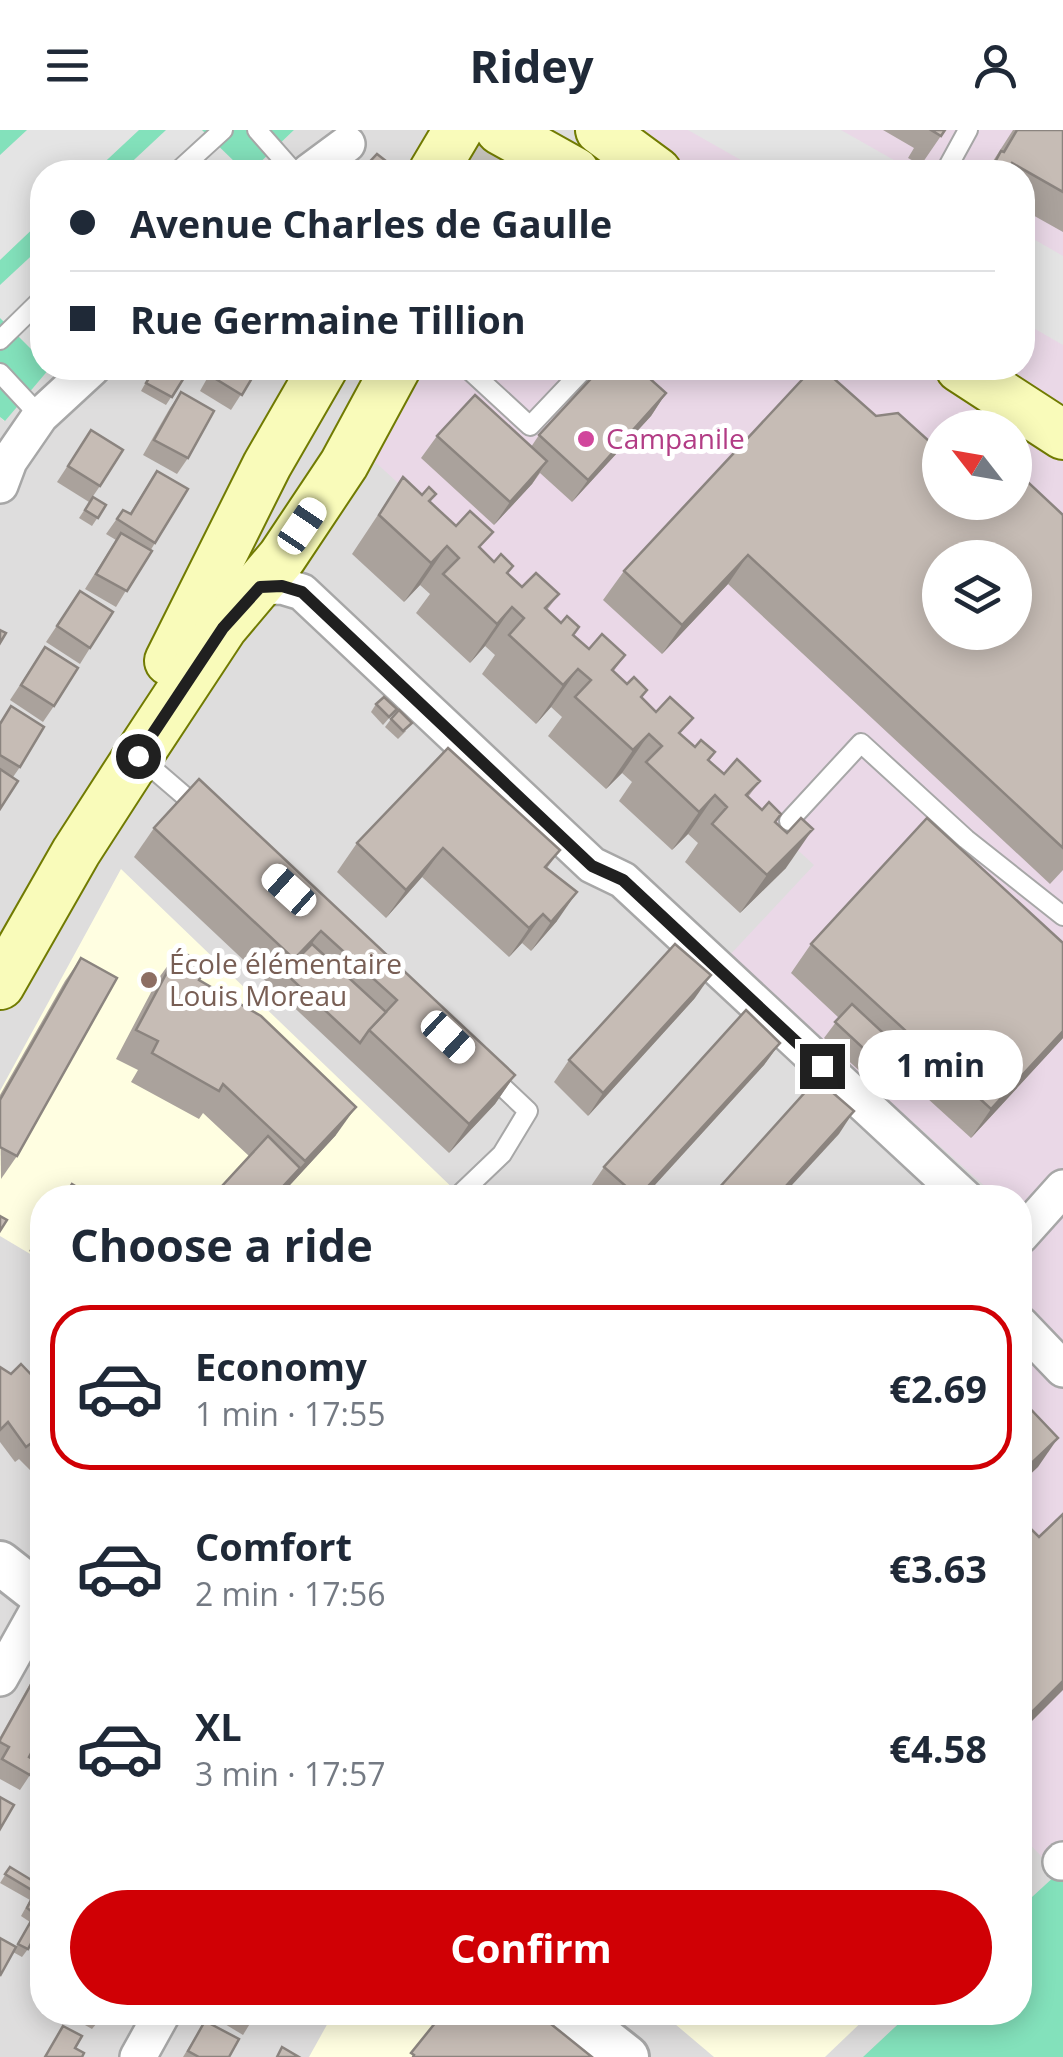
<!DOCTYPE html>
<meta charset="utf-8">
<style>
:root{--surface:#fff;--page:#f6f6f7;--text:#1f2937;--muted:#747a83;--line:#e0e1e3;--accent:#d00005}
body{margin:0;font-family:"Open Sans",sans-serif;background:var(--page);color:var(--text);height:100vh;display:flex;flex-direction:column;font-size:38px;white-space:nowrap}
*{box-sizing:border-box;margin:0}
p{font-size:32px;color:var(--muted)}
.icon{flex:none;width:55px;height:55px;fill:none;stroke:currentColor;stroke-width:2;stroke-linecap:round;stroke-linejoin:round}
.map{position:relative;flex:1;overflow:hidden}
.panel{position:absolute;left:30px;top:1055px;width:1002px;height:840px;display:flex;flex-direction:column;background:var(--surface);border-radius:40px;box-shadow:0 5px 25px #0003}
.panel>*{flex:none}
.hud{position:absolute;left:30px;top:30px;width:1005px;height:220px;border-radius:40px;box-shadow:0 5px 25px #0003;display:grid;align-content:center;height:220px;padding:0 40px;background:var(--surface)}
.needle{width:65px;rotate:301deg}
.tools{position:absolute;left:922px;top:280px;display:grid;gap:20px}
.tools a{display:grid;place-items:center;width:110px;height:110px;border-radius:50%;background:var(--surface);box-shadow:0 5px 25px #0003;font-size:50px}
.end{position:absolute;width:45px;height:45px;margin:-22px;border:12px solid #202020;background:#fff;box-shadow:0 0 0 5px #fff}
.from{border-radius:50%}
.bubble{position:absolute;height:70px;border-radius:35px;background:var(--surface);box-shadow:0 5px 25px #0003;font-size:32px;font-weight:700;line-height:70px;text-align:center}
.car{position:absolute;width:30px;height:60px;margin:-30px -15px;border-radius:12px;box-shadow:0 0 8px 2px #0007;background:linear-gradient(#fff 24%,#345 0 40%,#fff 0 76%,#345 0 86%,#fff 0)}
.hud b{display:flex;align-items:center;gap:35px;height:95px;font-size:38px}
.hud b+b{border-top:2px solid var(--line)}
.hud i{width:25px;height:25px;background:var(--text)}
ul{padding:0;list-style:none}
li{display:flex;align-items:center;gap:30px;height:165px;margin:0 20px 15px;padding:0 20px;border:5px solid transparent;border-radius:40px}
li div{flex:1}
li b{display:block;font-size:38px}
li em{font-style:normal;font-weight:700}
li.on{border-color:var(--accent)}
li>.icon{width:90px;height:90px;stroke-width:1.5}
h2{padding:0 40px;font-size:45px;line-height:120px}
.cta{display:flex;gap:20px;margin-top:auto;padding:20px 40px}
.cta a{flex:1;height:115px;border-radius:60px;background:var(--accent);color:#fff;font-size:40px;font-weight:700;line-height:115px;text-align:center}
header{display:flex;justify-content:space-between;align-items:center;height:130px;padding:0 40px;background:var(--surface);font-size:45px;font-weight:700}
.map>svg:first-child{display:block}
.residential{fill:#dedddd;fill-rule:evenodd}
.industrial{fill:#ead8e7;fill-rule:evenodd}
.education{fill:#fffee1}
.pitch{fill:#83e1bb}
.parking{fill:#e4e4e4}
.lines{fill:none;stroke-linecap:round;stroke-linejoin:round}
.secondary-tunnel{stroke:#c7c4be;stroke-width:48;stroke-dasharray:48 24;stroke-linecap:butt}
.service-casing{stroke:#a7a7a7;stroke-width:22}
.minor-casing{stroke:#a7a7a7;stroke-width:40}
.tertiary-casing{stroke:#a7a7a7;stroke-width:48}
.secondary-casing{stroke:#717b02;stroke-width:52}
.service{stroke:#fff;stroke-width:18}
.minor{stroke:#fff;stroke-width:35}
.tertiary{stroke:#fff;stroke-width:42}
.secondary{stroke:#f9fbba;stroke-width:48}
.wall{fill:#aaa29c}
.shaded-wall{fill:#8b847f}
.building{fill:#c6bcb5;stroke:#8b847f;stroke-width:2.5;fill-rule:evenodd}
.route{stroke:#202020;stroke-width:12}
.hotel-dot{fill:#d1479c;stroke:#fff;stroke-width:4}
.education-dot{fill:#8d6e63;stroke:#fff;stroke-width:4}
.labels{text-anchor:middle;stroke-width:10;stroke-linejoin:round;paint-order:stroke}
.hotel-label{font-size:28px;fill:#b23c85;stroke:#fff;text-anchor:start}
.education-label{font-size:28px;fill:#785e54;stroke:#fff;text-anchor:start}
</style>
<header><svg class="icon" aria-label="menu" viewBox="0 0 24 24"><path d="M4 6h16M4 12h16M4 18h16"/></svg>Ridey<svg class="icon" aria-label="person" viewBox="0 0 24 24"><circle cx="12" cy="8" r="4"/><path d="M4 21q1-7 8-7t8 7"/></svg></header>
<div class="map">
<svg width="1063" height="1927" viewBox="0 0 1063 1927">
<rect width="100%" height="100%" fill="#f1ede6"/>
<path class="residential" d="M294 0H1063V1927H0V287L4 291 50 238H1022V42H250ZM940 298H1015V372H940ZM940 428H1015V502H940ZM42 1068H1020V1882H42Z"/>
<path class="industrial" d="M600 0H1063V1749L1020 1704V1068L997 1067 728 827 814 735 373 330 427 238H1022V42H562ZM940 298H1015V372H940ZM940 428H1015V502H940Z"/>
<g class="education">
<path d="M121 739 462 1067 42 1068V1131L0 1106V961Z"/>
<path d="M334 1882 532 1883 587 1927H309Z"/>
<path d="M662 1883H871L825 1927H714Z"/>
</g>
<g class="pitch">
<path d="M0 0H294L250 42H42V238H50L5 291 0 287Z"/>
<path d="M1056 1745 1063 1752V1927H863L910 1883 1020 1882V1778Z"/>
</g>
<g class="parking">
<path d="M27 0H139L94 42H42V90L0 130V25Z"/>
<path d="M166 0H202L239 36 232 42H121Z"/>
<path d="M688 0H841L915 42H762Z"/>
<path d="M1023 103 1063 126V215L1023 192Z"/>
<path d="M42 116V227L41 229 0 188V155Z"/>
</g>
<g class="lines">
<path class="secondary-tunnel" d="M466 42 490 0"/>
<g class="service-casing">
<g id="service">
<path d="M257 0 294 42"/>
<path d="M177 42 223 0"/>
<path d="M945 42 968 0"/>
<path d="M0 210 42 169"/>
<path d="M467 238 530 296 585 238"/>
<path d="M0 243 40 286"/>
<path d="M138 626 202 681"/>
<path d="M789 691 861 613 966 709 1063 786"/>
<path d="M456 1068 502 1024 528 981 490 945"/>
</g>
</g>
<g class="minor-casing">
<g id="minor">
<path d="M309 42 347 14"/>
<path d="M0 355 9 331 40 286 92 238"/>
<path d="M259 457 282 456 302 462 592 735 623 750 965 1068"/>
<path d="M1020 1106 1063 1058"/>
<path d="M1020 1194 1063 1239"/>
<path d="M0 1548 42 1473"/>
<path d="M1061 1732 1063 1730"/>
<path d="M138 1927 163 1882"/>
</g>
</g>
<g class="tertiary-casing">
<g id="tertiary">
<path d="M0 1433 42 1466"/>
<path d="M570 1882 627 1927"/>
</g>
</g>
<g class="secondary-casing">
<g id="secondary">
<path d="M500 0 575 42"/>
<path d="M600 0 657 42"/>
<path d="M433 42 458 0"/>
<path d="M960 238 1063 305"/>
<path d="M169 531 267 335 323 238"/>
<path d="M0 855 76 722 138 626 223 497 282 427 344 334 396 238"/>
</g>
</g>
<use href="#service" class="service"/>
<use href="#minor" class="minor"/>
<use href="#tertiary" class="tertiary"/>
<use href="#secondary" class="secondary"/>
</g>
<g class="wall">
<path d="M883 0H945L921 35 908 28 914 18Z"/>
<path d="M1013 0H1063V102L1022 79V42H986Z"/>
<path d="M146 238H190L166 275 141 261 150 245 144 241Z"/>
<path d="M213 238H258L231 280 200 261Z"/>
<path d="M181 262 188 328 177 344 143 325 170 278Z"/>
<path d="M666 263 651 286 572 372 540 343 532 354 494 395 421 328 437 306 531 317 539 305Z"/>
<path d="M91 300 100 356 89 372 57 352Z"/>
<path d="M157 341 155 413 116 477 85 459 116 410 106 404 123 380 130 383Z"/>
<path d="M403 347 422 365 436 364 430 372 522 457 559 464 547 480 589 519 625 525 613 542 627 554 647 560 642 568 695 617 715 622 709 631 724 644 760 651 748 667 776 692 786 738 740 783 685 732 698 713 688 704 672 720 619 671 632 652 622 643 606 659 548 606 562 587 551 577 536 594 482 544 495 525 485 516 470 533 416 483 430 464 420 455 404 472 352 424Z"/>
<path d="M93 367 106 375 92 396 79 388Z"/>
<path d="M940 372 1063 385V740L1050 754 728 454 662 524 603 470 624 441Z"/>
<path d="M80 461 90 518 80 534 46 512Z"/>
<path d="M45 517 54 576 43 592 10 570Z"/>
<path d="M376 574 397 579 383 595 371 582Z"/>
<path d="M11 576 20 637 13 647 0 679V592Z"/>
<path d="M391 589 406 601 398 609 385 597Z"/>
<path d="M199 649 515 945 495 974 449 1023 134 727 154 698Z"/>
<path d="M357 713 560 720 547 738 557 791 531 821 522 813 509 827 422 747 386 788 337 742Z"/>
<path d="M1063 813V908L971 1008 883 928 866 947 824 908 839 888 791 843 811 814Z"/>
<path d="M179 820 199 850 336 1005 278 1068H211L249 1026 203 983 199 989 131 952 138 940 116 929 158 849Z"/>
<path d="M81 828 17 1026 1 1049 0 965 65 851Z"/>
<path d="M695 868 588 986 554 952 569 930Z"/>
<path d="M780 913 764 935 643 1068H598L589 1059 604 1037Z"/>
<path d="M42 1099V1129L29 1121Z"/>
<path d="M0 1237 11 1244 42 1256V1345L33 1336 30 1340 19 1329 15 1332 0 1312Z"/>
<path d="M42 1534 29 1627 30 1645 20 1660 0 1649V1607L32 1550Z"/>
<path d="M10 1737 37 1753 42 1745 28 1819 22 1827 13 1822 30 1792 21 1786 30 1770 0 1753Z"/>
<path d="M62 1882H106L92 1899Z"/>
<path d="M205 1882H257L243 1905Z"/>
<path d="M205 1891 229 1927H183Z"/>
</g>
<g class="shaded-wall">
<path d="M666 263 651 286 572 372 588 350Z"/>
<path d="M547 331 532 354 494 395 510 372Z"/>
<path d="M447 416 420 455 404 472 431 433Z"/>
<path d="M748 425 728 454 662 524 682 495Z"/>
<path d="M512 477 485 516 470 533 497 494Z"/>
<path d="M578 539 551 577 536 594 563 555Z"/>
<path d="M649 604 622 643 606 659 633 620Z"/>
<path d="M715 665 688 704 672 720 699 682Z"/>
<path d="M813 699 786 738 740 783 767 745Z"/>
<path d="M443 718 422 747 386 788 406 760Z"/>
<path d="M577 762 557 791 531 821 551 792Z"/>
<path d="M543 784 522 813 509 827 529 798Z"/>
<path d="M321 801 301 829 284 842 294 829Z"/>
<path d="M711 845 695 868 588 986 603 963Z"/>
<path d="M1063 901V908L971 1008 991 979Z"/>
<path d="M780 913 764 935 643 1068H638Z"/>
<path d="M894 913 883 928 866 947 877 931Z"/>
<path d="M515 945 495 974 449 1023 469 994Z"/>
<path d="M356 977 336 1005 278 1068H272Z"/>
<path d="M854 981 839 1004 780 1068H775Z"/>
<path d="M1058 1308 1038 1337 1020 1354V1344Z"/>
<path d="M1063 1551V1560L1020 1603V1594Z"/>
</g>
<g class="building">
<path d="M931 0H945L941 6Z"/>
<path d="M1017 0H1063V62L1012 33 1006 42H1003L993 36 1001 21 1004 22Z"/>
<path d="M377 24 400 42H381L370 34 364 41 362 40Z"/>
<path d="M370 34 381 42H363Z"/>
<path d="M155 238H190L172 267 146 253Z"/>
<path d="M215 238H258L242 265 211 246Z"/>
<path d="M601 238H638L666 263 588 350 539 305Z"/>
<path d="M813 238H822L876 286 898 283 940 321V372H1015V340L1063 385V718L748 425 682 495 624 441ZM940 428H1015V502H940Z"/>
<path d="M181 262 214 281 188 328 154 310Z"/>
<path d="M475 265 547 331 510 372 437 306Z"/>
<path d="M91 300 123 320 100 356 68 336Z"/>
<path d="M157 341 188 359 155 413 117 389 123 380 131 384Z"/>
<path d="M403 347 422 365 429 357 436 364 429 371 456 396 470 381 493 402 479 417 494 432 501 424 513 436 507 443 522 457 536 443 559 464 545 478 561 493 567 486 579 497 573 505 589 519 602 504 625 525 612 540 627 554 634 547 647 560 641 567 656 582 670 567 693 588 679 603 695 617 701 610 715 622 708 630 724 644 737 629 760 651 746 665 762 680 769 672 781 684 775 692 787 703 801 688 813 699 767 745 712 694 727 677 715 665 699 682 646 632 662 616 649 604 633 620 575 567 591 550 578 539 563 555 509 505 524 488 512 477 497 494 443 444 459 428 447 416 431 433 379 385Z"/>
<path d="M93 367 106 375 98 388 85 380Z"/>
<path d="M121 403 152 421 127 461 96 444Z"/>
<path d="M80 461 113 482 90 518 57 496Z"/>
<path d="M0 500 6 503 0 513Z"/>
<path d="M45 517 78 538 54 576 21 555Z"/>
<path d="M384 567 397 579 389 587 376 574Z"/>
<path d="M11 576 44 597 20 637 0 625V594Z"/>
<path d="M399 580 412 593 403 601 391 589Z"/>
<path d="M448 618 560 720 545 737 577 762 551 792 543 784 529 798 443 718 406 760 357 713Z"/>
<path d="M0 639 18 651 0 679Z"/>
<path d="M199 649 515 945 469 994 369 900 397 870 321 801 294 829 154 698Z"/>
<path d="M927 688 1063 813V901L991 979 811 814Z"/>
<path d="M312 814 386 882 369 900 360 913 284 842Z"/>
<path d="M675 814 711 845 603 963 569 930Z"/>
<path d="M179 820 207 836 199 850 261 886 356 977 305 1031 223 954 219 961 152 923 158 911 136 900Z"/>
<path d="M81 828 117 848 17 1026 0 1017V970Z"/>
<path d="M852 874 894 913 877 931 835 892Z"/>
<path d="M746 880 780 913 638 1067 604 1037Z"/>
<path d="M817 949 854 981 775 1068H710Z"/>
<path d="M268 1006 300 1038 272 1068H211Z"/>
<path d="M72 1054 95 1068H70L65 1065Z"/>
<path d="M0 1086 7 1090 0 1101Z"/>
<path d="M21 1234 42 1256V1322L41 1324 30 1314 26 1317 8 1292 0 1300V1237L11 1244Z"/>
<path d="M1020 1268 1058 1308 1020 1344Z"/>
<path d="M1063 1384V1551L1020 1594V1388L1039 1407Z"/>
<path d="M42 1535V1603L29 1627 37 1632 30 1645 2 1629 9 1617 0 1612V1610Z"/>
<path d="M0 1667 14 1675 0 1699Z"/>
<path d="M10 1737 38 1754 42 1746V1793L28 1819 18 1814 35 1784 27 1778 35 1762 5 1744Z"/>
<path d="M0 1808 16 1817 0 1846Z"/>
<path d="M242 1882H257L254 1889Z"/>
<path d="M444 1882H536L592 1927H413L414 1925 411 1923Z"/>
<path d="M205 1891 239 1909 229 1927H199L188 1921Z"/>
<path d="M63 1896 82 1906 75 1918 84 1923 82 1927H45Z"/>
<path d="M282 1917 299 1927H277Z"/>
</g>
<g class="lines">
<path class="route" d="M138 626 223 498 260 457 282 456 302 462 592 736 623 750 822 936"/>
</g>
<circle class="hotel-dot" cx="586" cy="309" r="10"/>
<circle class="education-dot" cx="149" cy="850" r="10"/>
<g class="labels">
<g class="hotel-label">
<text x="606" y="319">Campanile</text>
</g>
<g class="education-label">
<text x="169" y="844">École élémentaire<tspan x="169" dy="32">Louis Moreau</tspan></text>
</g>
</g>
</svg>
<div class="tools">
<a><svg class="needle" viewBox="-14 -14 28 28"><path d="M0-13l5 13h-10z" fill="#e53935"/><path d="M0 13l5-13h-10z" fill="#747a83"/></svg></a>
<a><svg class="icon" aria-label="layers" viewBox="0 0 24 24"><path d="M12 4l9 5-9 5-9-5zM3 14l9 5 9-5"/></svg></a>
</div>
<i class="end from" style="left:138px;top:626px"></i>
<i class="end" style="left:822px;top:936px"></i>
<div class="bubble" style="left:858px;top:900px;width:165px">1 min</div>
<i class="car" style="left:302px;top:396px;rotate:34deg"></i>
<i class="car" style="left:289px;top:760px;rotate:312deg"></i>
<i class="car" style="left:448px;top:907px;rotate:133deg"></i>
<div class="hud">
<b><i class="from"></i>Avenue Charles de Gaulle</b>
<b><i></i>Rue Germaine Tillion</b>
</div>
<section class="panel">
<h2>Choose a ride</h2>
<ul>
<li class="on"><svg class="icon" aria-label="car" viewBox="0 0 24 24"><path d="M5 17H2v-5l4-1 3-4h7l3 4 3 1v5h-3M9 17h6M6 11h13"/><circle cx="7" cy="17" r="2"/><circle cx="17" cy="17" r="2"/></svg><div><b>Economy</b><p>1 min · 17:55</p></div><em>€2.69</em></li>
<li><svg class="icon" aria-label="car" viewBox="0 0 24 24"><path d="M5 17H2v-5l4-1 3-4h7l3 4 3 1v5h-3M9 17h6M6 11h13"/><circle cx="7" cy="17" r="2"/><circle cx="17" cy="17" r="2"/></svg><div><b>Comfort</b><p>2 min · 17:56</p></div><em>€3.63</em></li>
<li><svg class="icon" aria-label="car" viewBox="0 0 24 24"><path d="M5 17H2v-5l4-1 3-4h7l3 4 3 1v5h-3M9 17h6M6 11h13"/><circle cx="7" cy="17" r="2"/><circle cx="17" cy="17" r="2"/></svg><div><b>XL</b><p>3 min · 17:57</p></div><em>€4.58</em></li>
</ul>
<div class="cta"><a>Confirm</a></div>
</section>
</div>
